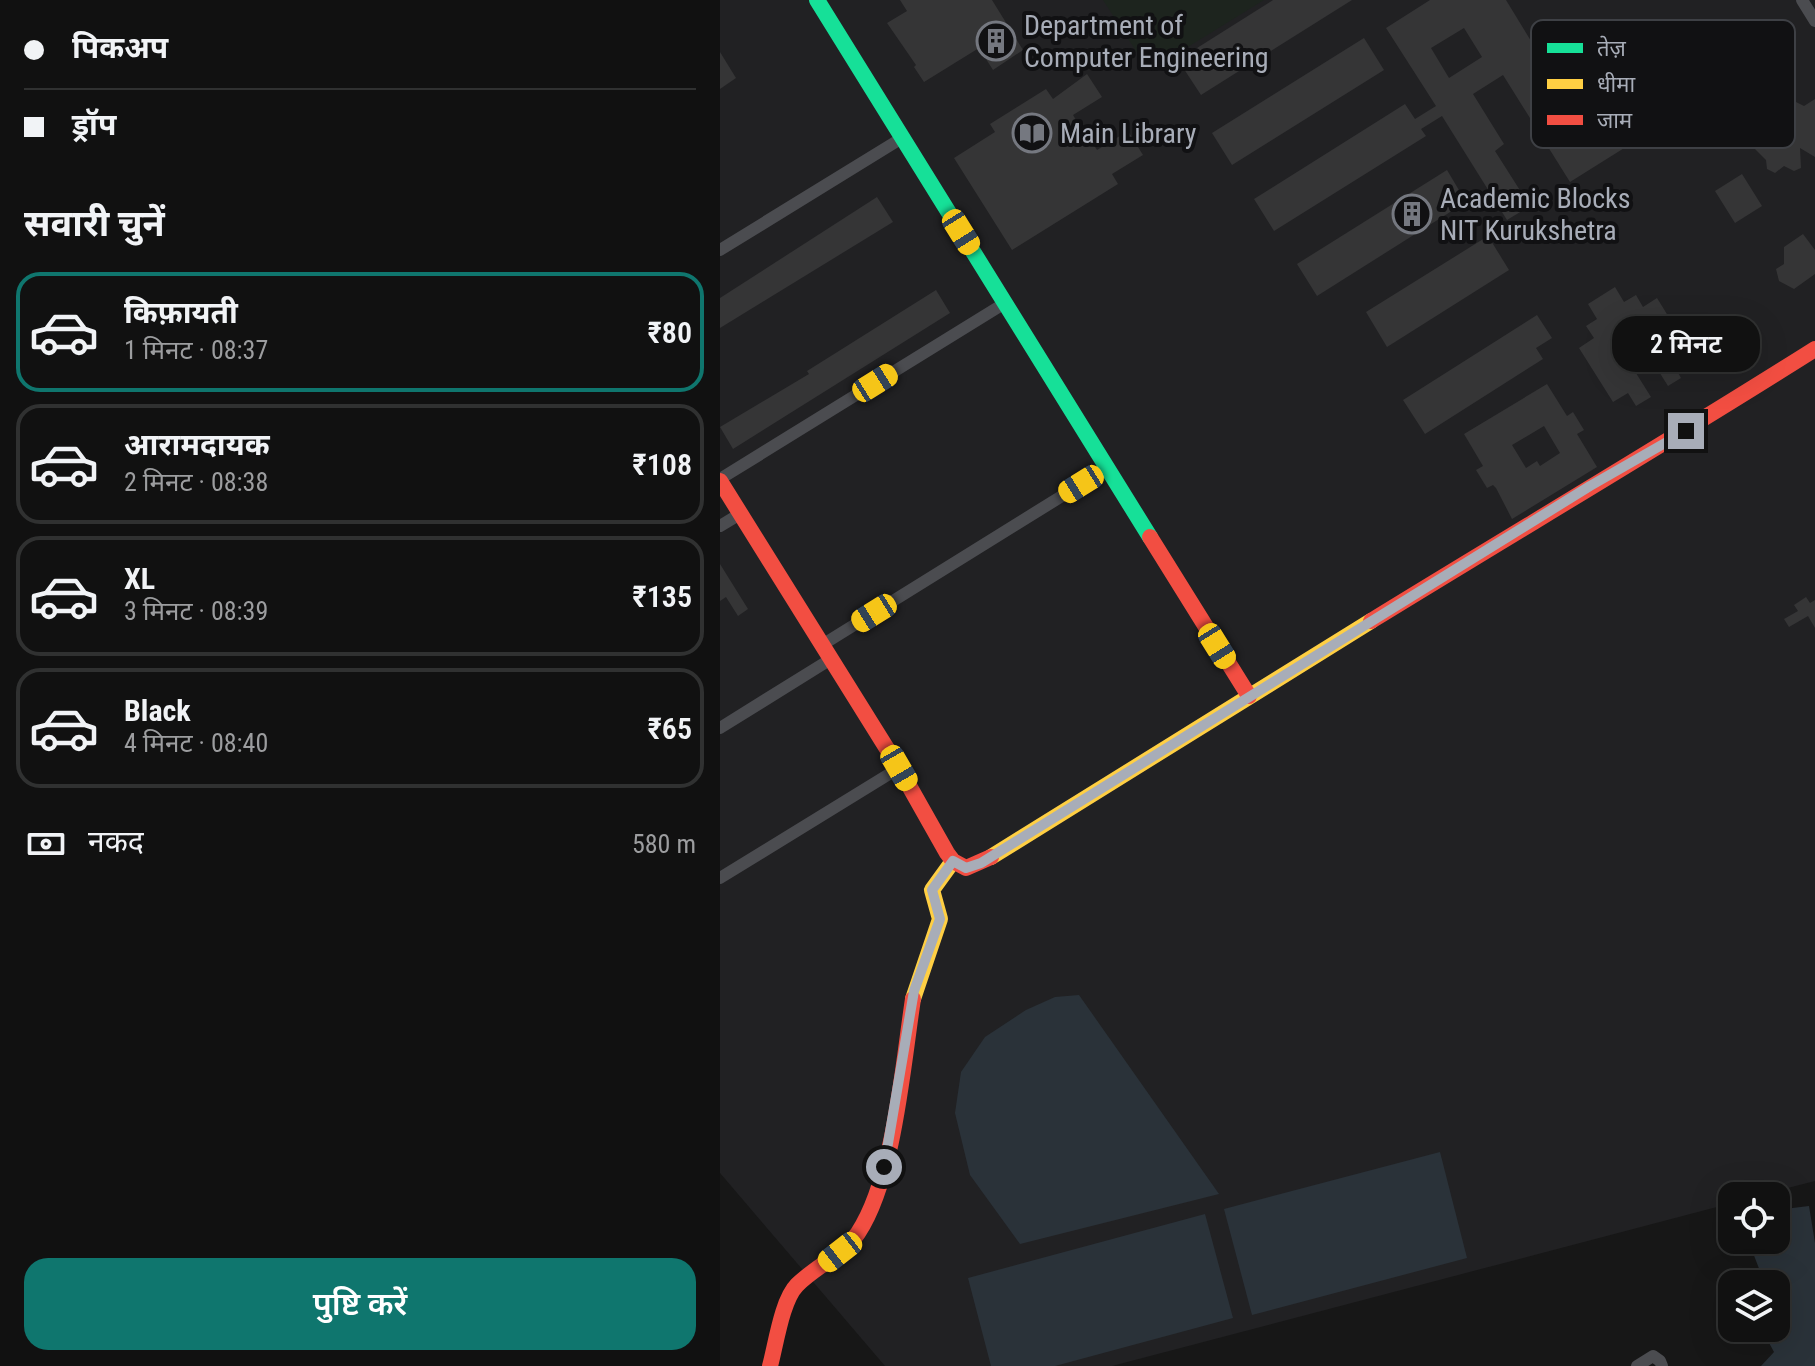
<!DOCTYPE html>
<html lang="hi">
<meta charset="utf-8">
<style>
:root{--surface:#111;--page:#1a1a1a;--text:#f1f3f6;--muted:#9c9d9f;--line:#303131;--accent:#0f766e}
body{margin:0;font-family:"Roboto Condensed","Noto Sans Devanagari",sans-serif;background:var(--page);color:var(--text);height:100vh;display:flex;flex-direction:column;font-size:30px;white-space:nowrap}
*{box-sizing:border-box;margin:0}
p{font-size:26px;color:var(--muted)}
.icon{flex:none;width:44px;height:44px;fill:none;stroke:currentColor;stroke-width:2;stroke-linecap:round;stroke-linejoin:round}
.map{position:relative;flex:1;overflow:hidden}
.panel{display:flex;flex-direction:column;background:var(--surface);width:720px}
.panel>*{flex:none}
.hud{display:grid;align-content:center;height:176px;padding:0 24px;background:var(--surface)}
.buttons{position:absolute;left:998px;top:1182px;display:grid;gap:16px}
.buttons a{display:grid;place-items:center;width:72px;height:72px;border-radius:16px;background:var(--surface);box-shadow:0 8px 32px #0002,0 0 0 2px var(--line);font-size:40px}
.end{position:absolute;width:36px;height:36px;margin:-18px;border:10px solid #a8adb8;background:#111;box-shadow:0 0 0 4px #111}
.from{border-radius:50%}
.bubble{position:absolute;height:56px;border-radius:24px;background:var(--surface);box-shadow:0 8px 32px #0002,0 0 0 2px var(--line);font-size:26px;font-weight:600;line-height:56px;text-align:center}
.car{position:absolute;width:24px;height:48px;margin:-24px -12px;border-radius:10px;box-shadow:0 0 6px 2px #0007;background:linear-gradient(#f5c518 24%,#345 0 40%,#f5c518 0 76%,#345 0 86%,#f5c518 0)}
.hud b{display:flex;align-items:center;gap:28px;height:76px;font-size:30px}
.hud b+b{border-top:2px solid var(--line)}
.hud i{width:20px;height:20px;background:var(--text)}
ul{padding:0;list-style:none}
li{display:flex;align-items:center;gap:24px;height:120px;margin:0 16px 12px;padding:0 8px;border:4px solid var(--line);border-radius:24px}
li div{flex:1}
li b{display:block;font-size:30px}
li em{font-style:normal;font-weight:600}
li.selected{border-color:var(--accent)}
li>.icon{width:72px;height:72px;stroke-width:1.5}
h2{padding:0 24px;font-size:36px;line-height:96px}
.pay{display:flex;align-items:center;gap:20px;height:88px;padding:0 24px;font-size:30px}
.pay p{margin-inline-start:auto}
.primary-button{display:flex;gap:16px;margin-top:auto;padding:16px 24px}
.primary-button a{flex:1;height:92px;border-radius:24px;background:var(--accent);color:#fff;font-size:32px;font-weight:600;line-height:92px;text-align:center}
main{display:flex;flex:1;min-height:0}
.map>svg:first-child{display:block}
.built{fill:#212123}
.green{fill:#1d241e}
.water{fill:#2a3239}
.building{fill:#353536;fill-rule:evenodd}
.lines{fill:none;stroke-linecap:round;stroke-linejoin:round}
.street{stroke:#4b4c50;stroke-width:12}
.fast{stroke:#16e098;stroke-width:16}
.slow{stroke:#ffcf43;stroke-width:16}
.jam{stroke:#f24e42;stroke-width:16}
.route{stroke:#a8adb8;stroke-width:10}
.labels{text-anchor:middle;stroke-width:8;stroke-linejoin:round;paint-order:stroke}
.poi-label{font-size:28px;fill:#a8adb8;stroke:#111113;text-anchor:start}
.key{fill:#111113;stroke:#3e4045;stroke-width:2}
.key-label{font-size:22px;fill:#a8adb8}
</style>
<main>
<section class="panel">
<div class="hud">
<b><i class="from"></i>पिकअप</b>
<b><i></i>ड्रॉप</b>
</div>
<h2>सवारी चुनें</h2>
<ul>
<li class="selected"><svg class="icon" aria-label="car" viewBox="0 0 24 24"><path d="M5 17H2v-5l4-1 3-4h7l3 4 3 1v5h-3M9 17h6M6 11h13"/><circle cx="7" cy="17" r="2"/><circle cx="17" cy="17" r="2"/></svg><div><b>किफ़ायती</b><p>1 मिनट · 08:37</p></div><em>₹80</em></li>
<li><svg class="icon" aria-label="car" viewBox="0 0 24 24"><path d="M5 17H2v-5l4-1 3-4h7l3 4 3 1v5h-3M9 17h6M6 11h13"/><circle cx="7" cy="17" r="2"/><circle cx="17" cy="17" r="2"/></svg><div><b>आरामदायक</b><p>2 मिनट · 08:38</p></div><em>₹108</em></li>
<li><svg class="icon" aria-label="car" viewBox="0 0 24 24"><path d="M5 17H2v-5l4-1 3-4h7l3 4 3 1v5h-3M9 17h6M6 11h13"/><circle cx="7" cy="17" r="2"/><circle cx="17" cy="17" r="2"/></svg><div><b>XL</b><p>3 मिनट · 08:39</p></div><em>₹135</em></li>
<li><svg class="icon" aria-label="car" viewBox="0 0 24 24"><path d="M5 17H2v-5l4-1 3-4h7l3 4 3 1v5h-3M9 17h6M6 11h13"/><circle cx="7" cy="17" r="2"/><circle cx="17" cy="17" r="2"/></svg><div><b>Black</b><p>4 मिनट · 08:40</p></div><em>₹65</em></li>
</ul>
<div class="pay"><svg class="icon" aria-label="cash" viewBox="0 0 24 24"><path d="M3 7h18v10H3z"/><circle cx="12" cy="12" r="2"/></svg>नकद<p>580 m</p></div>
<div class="primary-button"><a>पुष्टि करें</a></div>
</section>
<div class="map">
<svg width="1095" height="1366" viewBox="0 0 1095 1366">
<rect width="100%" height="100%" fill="#171717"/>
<path class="built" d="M0 0H1095V1181L1037 1196H1012V1203L392 1366H165L0 1173Z"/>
<path class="green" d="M383 0H544L429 71Z"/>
<g class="water">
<path d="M359 995 499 1194 300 1244 250 1175 235 1113 241 1072 265 1037 306 1010 335 997Z"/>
<path d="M720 1152 747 1258 532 1315 504 1209Z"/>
<path d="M1089 1206 1095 1243V1366H1041L1054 1352 1041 1328H1056V1284H1045L1028 1240H1056V1210Z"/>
<path d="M485 1214 513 1318 335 1366H271L248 1278Z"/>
</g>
<g class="building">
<path d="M180 0H272L303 50 273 70 259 48 204 82 194 67 196 65 167 23 187 11Z"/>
<path d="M553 0H632L481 95 458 60Z"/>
<path d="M710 0H786L811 41 843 21 917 140 850 182 783 75 753 94 784 144 775 151 810 206 787 220 722 116 701 129 706 136 554 231 534 199 685 104 695 119 716 106 666 28ZM744 28 762 57 729 78 711 48Z"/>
<path d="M644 38 664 70 512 165 492 133Z"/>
<path d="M0 52 16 78 0 89Z"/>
<path d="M367 74 382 97 353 115 370 143 372 142 377 150 408 131 423 155 392 174 398 184 292 250 234 158 275 132 270 124 326 89 333 99Z"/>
<path d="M1095 99V157L1080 148 1081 168 1074 171 1064 166 1055 173 1047 169 1046 160 1034 148V140L1042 135 1058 142V123L1065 118 1066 108 1076 102 1084 106Z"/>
<path d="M727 170 746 202 597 296 577 264Z"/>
<path d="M1022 174 1042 206 1015 223 995 191Z"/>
<path d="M157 197 173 222 0 328V298Z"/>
<path d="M1083 234 1095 250V274L1074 289 1059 281 1056 269 1064 264V247Z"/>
<path d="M768 236 789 270 667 347 646 312Z"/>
<path d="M895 287 904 302 916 295 923 307 937 298 971 353 953 364 961 378 948 386 911 327 894 338 931 397 916 406 908 393 893 402 859 348 874 338 866 326 877 319 868 304Z"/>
<path d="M216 290 230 313 13 449 0 427 89 374 87 371Z"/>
<path d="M817 315 832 338 816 348 823 359 705 434 683 400Z"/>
<path d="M827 384 847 416 853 412 864 430 857 434 877 467 792 519 776 488 773 485 767 488 756 470 763 466 744 434ZM824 426 840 453 820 466 817 461 806 468 792 445Z"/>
<path d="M0 564 28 609 18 616 6 597 0 601Z"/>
<path d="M1086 597 1090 603 1095 600V628L1088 616 1069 627 1064 619 1078 611 1074 605Z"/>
</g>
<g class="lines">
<g class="street">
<path d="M1082 0 1095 21"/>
<path d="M0 250 182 138"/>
<path d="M0 479 285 303"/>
<path d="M0 526 20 514"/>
<path d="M102 645 387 468"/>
<path d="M0 728 111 659"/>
<path d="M0 878 179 768"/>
<path d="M917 1366 933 1356 940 1361 942 1366"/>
</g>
<path class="fast" d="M97 0 430 537"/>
<g class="slow">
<path d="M271 857 651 621"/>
<path d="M193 999 220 919 212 890 233 861"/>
</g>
<g class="jam">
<path d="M0 481 179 768 227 853 233 861 246 868 271 857"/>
<path d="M430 537 529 696"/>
<path d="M651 621C799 530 948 442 1095 349"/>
<path d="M50 1366C56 1344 62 1300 77 1285 96 1266 123 1255 138 1233 174 1179 183 1064 193 999"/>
</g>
</g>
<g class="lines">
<path class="route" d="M164 1167 194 991 220 919 212 890 233 861 246 868 261 863 870 486 966 431"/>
</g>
<defs>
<g id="building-ring" transform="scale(2)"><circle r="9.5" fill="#111113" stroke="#757880" stroke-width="1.5"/><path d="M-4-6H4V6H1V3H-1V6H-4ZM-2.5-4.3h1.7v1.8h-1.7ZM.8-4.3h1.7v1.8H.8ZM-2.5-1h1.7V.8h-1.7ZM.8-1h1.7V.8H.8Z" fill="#757880"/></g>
<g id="library-ring" transform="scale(2)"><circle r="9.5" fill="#111113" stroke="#757880" stroke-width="1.5"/><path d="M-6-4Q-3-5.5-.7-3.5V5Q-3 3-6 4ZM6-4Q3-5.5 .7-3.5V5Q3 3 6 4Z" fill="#757880"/></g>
</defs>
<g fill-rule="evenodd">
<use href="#building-ring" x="276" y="41"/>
<use href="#library-ring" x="312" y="133"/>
<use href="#building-ring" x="692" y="214"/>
</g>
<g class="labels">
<g class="poi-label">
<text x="304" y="35">Department of<tspan x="304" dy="32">Computer Engineering</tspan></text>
<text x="340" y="143">Main Library</text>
<text x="720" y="208">Academic Blocks<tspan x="720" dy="32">NIT Kurukshetra</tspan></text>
</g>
</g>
<rect x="811" y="20" width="264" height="128" rx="12" class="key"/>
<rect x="827" y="43" width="36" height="10" fill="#16e098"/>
<rect x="827" y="79" width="36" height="10" fill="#ffcf43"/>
<rect x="827" y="115" width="36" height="10" fill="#f24e42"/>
<g class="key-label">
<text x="877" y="56">तेज़</text>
<text x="877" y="92">धीमा</text>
<text x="877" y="128">जाम</text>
</g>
</svg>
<div class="buttons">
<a><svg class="icon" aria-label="locate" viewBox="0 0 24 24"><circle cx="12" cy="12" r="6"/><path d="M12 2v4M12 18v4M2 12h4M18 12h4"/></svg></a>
<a><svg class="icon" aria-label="layers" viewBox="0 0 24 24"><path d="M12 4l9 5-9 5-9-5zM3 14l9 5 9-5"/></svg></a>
</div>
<i class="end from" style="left:164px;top:1167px"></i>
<i class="end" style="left:966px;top:431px"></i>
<div class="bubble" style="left:892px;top:316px;width:148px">2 मिनट</div>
<i class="car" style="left:241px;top:232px;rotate:148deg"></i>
<i class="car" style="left:155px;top:383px;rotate:58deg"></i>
<i class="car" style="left:361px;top:484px;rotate:238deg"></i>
<i class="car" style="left:154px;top:613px;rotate:238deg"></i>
<i class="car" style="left:497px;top:646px;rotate:148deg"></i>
<i class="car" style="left:179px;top:768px;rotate:150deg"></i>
<i class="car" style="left:120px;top:1252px;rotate:232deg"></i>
</div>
</main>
